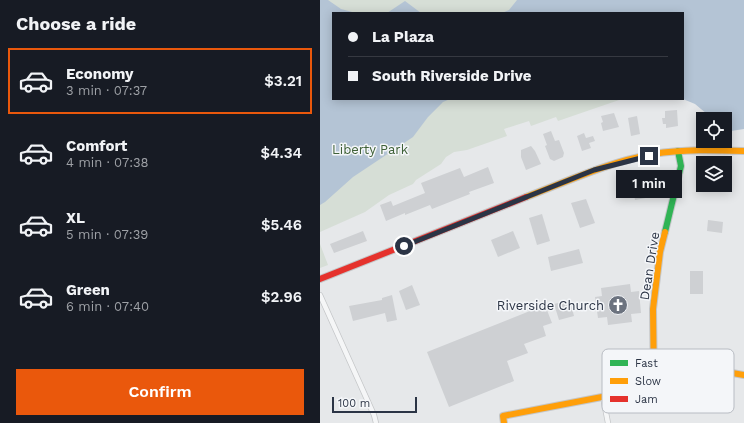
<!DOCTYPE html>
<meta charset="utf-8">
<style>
:root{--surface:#171b24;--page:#20242c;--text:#f1f3f6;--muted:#9ea1a6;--line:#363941;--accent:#ea580c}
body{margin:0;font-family:"Work Sans",sans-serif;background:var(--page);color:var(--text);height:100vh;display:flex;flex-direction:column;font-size:15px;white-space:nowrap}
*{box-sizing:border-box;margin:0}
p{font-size:13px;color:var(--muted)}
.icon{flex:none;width:22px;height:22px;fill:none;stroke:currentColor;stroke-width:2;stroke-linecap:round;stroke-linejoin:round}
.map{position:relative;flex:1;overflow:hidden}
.panel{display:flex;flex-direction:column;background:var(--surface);width:320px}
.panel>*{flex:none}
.hud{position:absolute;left:12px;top:12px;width:352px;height:88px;border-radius:0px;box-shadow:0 2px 10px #0003;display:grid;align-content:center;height:88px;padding:0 16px;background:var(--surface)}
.fabs{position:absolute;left:376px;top:112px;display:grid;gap:8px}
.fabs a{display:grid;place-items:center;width:36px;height:36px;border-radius:0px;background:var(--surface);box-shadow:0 2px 10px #0003;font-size:20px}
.scale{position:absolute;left:12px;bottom:10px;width:85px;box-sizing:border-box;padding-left:4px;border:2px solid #2b3445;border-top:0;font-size:11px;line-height:14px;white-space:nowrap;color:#2b3445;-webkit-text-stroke:3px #f4f6f9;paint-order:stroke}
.end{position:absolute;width:18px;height:18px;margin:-9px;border:5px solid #2b3445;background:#fff;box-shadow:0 0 0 2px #fff}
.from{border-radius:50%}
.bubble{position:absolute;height:28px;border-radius:0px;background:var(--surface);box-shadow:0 2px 10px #0003;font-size:13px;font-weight:600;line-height:28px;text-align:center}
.hud b{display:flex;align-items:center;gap:14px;height:38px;font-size:15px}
.hud b+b{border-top:1px solid var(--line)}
.hud i{width:10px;height:10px;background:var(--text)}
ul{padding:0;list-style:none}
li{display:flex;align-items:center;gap:12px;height:66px;margin:0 8px 6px;padding:0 8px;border:2px solid transparent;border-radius:0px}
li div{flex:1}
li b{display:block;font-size:15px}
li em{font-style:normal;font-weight:600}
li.selected{border-color:var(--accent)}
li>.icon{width:36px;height:36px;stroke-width:1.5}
h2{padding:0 16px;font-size:18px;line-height:48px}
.action{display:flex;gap:8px;margin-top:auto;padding:8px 16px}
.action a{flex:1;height:46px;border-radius:0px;background:var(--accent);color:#fff;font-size:16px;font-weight:600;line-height:46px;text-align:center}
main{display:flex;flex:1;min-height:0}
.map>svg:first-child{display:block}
.green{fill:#d6ded6}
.water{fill:#b4c4d5}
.building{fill:#ced0d3}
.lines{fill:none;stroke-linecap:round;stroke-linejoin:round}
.street-casing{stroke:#c4c6c8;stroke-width:6}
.fast-casing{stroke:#c4c6c8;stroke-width:8}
.slow-casing{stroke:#c4c6c8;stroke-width:8}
.jam-casing{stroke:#c4c6c8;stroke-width:8}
.street{stroke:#f5f6f7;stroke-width:4.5}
.fast{stroke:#30b455;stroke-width:6}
.slow{stroke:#ff9f0a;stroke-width:6}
.jam{stroke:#e5322d;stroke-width:6}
.route{stroke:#2b3445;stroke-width:5}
.labels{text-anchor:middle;stroke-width:3;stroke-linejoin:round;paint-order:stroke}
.park-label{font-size:13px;fill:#3f6138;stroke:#f4f6f9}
.street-label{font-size:13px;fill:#2b3445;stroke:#f4f6f9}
.poi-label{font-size:13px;fill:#2b3445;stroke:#f4f6f9;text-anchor:end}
.key{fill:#f4f6f9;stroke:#b8bcc3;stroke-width:1}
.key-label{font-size:11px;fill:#2b3445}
</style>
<main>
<section class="panel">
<h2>Choose a ride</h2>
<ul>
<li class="selected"><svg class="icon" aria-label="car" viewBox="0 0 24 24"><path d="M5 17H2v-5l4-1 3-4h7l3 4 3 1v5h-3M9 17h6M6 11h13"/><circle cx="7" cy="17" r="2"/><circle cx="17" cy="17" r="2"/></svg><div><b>Economy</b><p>3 min · 07:37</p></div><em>$3.21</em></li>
<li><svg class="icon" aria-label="car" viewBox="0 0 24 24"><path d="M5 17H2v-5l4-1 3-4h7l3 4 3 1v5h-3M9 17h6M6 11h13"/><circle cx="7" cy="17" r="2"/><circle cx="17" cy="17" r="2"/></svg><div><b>Comfort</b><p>4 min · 07:38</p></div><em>$4.34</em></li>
<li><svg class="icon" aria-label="car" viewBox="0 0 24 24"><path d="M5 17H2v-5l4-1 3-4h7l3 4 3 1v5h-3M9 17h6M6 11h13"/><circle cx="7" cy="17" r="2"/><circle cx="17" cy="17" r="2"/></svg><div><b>XL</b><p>5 min · 07:39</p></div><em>$5.46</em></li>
<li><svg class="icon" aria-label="car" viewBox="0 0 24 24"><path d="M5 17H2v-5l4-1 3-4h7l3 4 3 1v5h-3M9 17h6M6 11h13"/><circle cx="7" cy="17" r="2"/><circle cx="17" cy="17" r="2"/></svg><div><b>Green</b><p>6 min · 07:40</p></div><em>$2.96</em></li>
</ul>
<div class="action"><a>Confirm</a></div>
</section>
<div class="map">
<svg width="424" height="423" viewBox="0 0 424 423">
<rect width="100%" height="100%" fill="#e6e8ea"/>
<g class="green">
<path d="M0 0H218L232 13H13V99H302L238 121 236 117 211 126 209 121 184 129 187 136 147 150 134 152 126 157 121 164 96 180 93 184 69 195 45 212 0 232Z"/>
<path d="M0 244 8 265 0 268Z"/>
</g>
<g class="water">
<path d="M0 0H8L21 9 36 13H13V99H130L123 102 108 117 93 137 33 177 5 202 0 205Z"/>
<path d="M197 0H424V129L411 131 405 127V119H393L375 104 363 99V13H182L189 10Z"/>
<path d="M85 1 101 13H67Z"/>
</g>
<g class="building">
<path d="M357 110 358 126 346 128V124H343L342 118H345V111Z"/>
<path d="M294 113 299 127 283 131 281 123 283 122 281 116Z"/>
<path d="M317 116 320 134 311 136 308 118Z"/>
<path d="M231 131 235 141 239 140 244 153 243 157 234 161 230 159 225 146 227 145 223 134Z"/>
<path d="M264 133 266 138 273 136 275 141 269 143 271 148 262 151 257 136Z"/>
<path d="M211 146 215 151 221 164 206 170 201 157V150Z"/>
<path d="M168 167 174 183 149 192 150 194 112 209 110 205 85 215V213L66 221 60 205 71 201 73 206 105 193 101 183 140 168 144 177Z"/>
<path d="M327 183 329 186H343V193H330L331 197 315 200 313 188 317 187 316 185Z"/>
<path d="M266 199 275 223 260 228 251 203Z"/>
<path d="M222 214 230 241 217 245 209 218Z"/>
<path d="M388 220 403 222 402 233 387 231Z"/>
<path d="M43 231 47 241 14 253 10 244Z"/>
<path d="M193 231 200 248 178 257 171 240Z"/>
<path d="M259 249 263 263 231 271 228 257Z"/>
<rect x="370" y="271" width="13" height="23"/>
<path d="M310 284 311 292 319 291 321 313 311 314 312 322 288 325 287 317 278 318 275 297 282 296 281 288Z"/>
<path d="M92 285 100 305 86 310 79 291Z"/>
<path d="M72 295 77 320 67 322 65 313 33 321 29 306 62 300V298Z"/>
<path d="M250 300 254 316 239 320 234 304Z"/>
<path d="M225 305 232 323 223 326 226 336 204 344 208 353 187 361 194 381 129 407 107 352Z"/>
</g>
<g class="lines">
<g class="street-casing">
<g id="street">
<path d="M0 295 54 415 56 423"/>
<path d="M283 397 288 423"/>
</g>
</g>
<g class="fast-casing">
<path id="fast" d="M345 232 361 166 358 151"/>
</g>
<g class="slow-casing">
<g id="slow">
<path d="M206 197C248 181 289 162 333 154 363 149 394 150 424 151"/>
<path d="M334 387 333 309 340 252 345 232"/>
<path d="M184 423 183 416 334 387 401 371 424 375"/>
</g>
</g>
<g class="jam-casing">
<path id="jam" d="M0 279 206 197"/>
</g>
<use href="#street" class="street"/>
<use href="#fast" class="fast"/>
<use href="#slow" class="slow"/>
<use href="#jam" class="jam"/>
</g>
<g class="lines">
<path class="route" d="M84 246 274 170 329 156"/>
</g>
<defs>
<g id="church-disc" transform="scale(1)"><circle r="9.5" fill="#6c737f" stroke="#f4f6f9"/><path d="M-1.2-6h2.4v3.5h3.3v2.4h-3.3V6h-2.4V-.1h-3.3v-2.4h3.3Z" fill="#fff"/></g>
</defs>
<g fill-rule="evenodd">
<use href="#church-disc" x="298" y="305"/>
</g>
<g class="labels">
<g class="park-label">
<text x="50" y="154">Liberty Park</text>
</g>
<g class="street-label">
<text transform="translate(329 266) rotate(-81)" y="5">Dean Drive</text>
</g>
<g class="poi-label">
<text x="284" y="310">Riverside Church</text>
</g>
</g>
<rect x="282" y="349" width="132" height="64" rx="6" class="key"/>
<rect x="290" y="360" width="18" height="6" fill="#30b455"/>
<rect x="290" y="378" width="18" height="6" fill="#ff9f0a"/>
<rect x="290" y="396" width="18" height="6" fill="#e5322d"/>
<g class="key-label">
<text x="315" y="367">Fast</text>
<text x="315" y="385">Slow</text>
<text x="315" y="403">Jam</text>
</g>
</svg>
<div class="fabs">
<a><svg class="icon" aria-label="locate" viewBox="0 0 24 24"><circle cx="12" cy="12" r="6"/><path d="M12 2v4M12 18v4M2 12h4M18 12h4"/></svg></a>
<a><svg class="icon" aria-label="layers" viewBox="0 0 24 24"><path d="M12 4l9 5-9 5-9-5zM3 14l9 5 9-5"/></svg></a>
</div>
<div class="scale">100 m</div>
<i class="end from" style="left:84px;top:246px"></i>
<i class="end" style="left:329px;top:156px"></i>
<div class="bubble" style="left:296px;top:170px;width:66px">1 min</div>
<div class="hud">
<b><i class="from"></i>La Plaza</b>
<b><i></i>South Riverside Drive</b>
</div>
</div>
</main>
